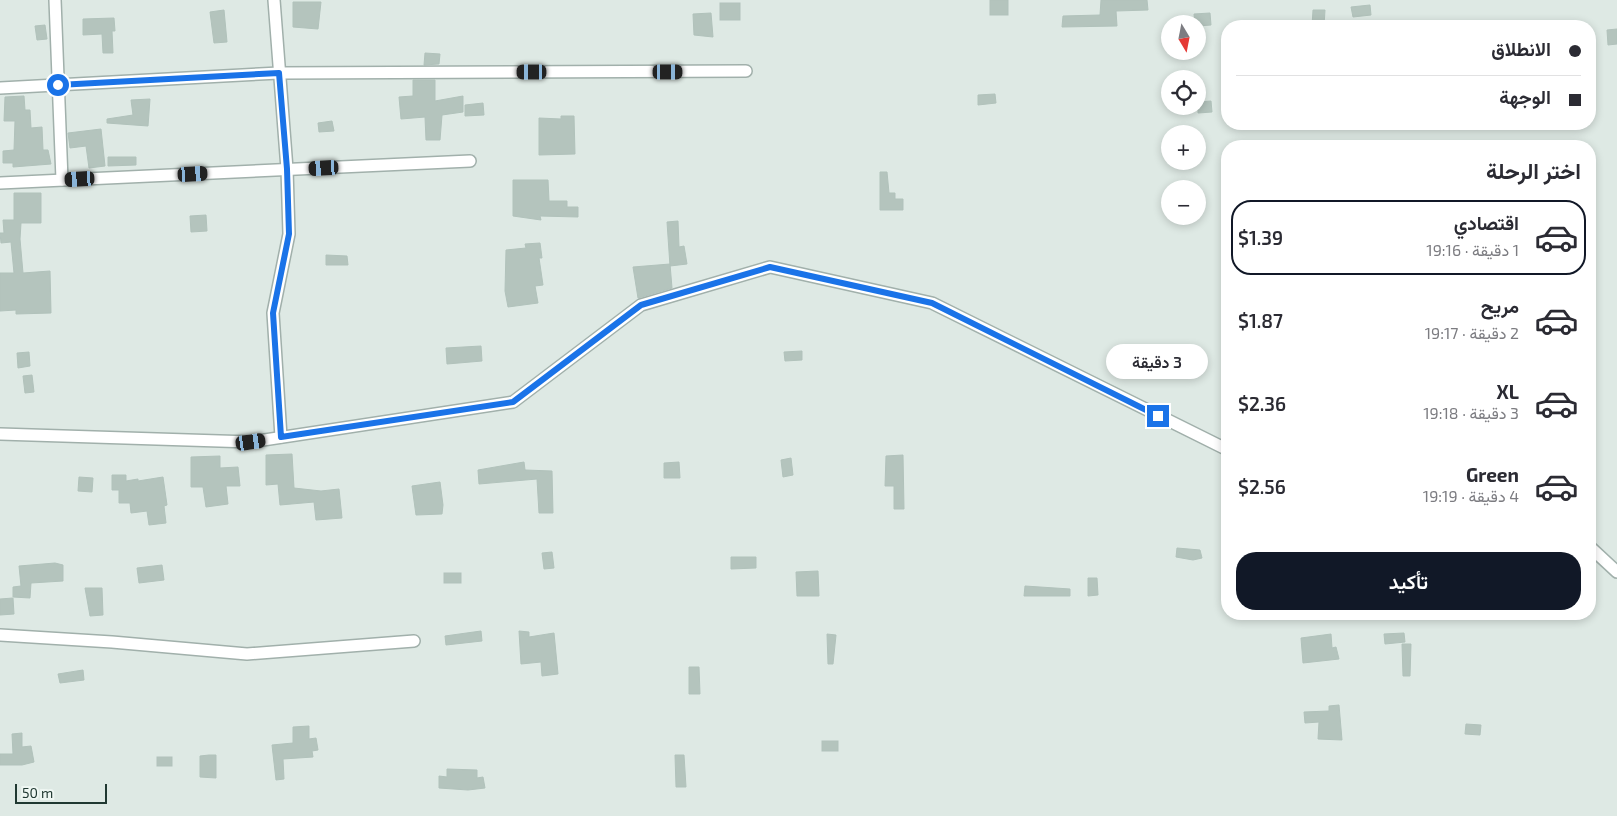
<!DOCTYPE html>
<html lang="ar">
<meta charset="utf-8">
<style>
:root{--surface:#fff;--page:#f2f2f3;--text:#2b2b33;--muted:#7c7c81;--line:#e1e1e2;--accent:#111827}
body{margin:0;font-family:"Exo 2",Vazirmatn,sans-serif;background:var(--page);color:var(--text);direction:rtl;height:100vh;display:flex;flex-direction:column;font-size:19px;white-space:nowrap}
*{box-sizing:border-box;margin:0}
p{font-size:16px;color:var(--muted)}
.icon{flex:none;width:28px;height:28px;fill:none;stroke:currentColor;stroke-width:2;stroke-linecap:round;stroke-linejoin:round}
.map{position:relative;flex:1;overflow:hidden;direction:ltr}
.side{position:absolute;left:1221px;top:140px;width:375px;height:480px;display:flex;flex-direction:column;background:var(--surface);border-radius:20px;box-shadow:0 2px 8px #0003;direction:rtl}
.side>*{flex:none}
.top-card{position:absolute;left:1221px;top:20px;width:375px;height:110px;border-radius:20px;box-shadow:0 2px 8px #0003;direction:rtl;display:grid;align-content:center;height:110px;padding:0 15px;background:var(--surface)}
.needle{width:32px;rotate:170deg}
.controls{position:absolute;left:1161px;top:15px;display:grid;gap:10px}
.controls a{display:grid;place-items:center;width:45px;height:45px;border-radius:50%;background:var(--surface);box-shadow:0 2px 8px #0003;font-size:25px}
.scale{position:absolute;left:15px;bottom:12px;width:92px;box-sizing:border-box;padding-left:5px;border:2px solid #203831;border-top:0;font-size:14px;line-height:18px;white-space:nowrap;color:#203831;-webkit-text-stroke:4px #eef6f2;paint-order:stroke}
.end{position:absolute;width:22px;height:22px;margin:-11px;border:6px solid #1a73e8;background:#fff;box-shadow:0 0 0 2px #fff}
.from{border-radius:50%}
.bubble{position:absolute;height:35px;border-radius:18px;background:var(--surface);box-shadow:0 2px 8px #0003;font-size:16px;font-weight:600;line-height:35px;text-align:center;direction:rtl}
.car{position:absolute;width:15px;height:30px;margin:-15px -8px;border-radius:6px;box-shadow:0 0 4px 1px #0007;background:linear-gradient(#222 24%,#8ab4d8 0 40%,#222 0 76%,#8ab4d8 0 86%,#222 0)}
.top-card b{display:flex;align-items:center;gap:18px;height:48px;font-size:19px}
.top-card b+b{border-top:1px solid var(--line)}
.top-card i{width:12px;height:12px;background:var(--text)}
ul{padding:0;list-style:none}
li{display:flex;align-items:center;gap:15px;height:75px;margin:0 10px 8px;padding:0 5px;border:2px solid transparent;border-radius:20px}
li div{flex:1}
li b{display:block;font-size:19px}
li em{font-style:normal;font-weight:600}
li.selected{border-color:var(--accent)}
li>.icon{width:45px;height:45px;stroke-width:1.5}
h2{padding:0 15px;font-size:22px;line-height:60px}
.action{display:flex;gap:10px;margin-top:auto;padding:10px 15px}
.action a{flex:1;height:58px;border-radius:20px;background:var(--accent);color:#fff;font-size:20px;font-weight:600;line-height:58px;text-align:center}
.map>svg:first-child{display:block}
.building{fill:#b4c4bd;stroke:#b1c2bb}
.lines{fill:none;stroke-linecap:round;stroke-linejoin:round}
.street-casing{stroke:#a1b0ab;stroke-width:14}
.street{stroke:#fff;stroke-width:11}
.route{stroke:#1a73e8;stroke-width:6}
</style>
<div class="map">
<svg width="1617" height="816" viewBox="0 0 1617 816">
<rect width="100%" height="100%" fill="#dee9e4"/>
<g class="building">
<rect x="990" y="0" width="18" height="15"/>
<path d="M1101 0H1147L1148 10 1116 11 1117 26 1062 27 1063 16 1100 15Z"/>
<path d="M293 2H321L318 29 293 27Z"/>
<rect x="720" y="3" width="20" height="17"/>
<path d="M1370 5 1371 15 1353 17 1351 7Z"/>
<path d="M224 10 227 42 214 43 210 12Z"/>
<path d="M1313 10H1325L1324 26H1312Z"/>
<path d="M711 13 713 37 694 35 693 14Z"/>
<path d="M1210 13 1211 25 1198 26V24H1195L1194 14Z"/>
<path d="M114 18 115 31H112L113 53H103L102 34 83 35V19Z"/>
<path d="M45 25 47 39 37 40 35 26Z"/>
<path d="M1617 29V44L1608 45 1607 30Z"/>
<path d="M425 53 440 54 439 64 424 65Z"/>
<path d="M413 80H435V101L463 96V112L442 115 440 140H426L425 117 401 119 399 97 413 96Z"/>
<path d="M995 94 996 103 978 105V95Z"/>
<path d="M24 96 25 110H30L31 128 42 127 43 150H48L51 164 13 167V163H3V151L14 150 15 121H4L5 97Z"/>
<path d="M150 99 148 126 107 123V119L133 115 131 100Z"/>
<path d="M1211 101 1212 112 1198 113V102Z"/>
<path d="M483 103 484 115 465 116V105Z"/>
<path d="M561 116H574L575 154 539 155V118L561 119Z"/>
<path d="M332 121 334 131 319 132 318 123Z"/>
<path d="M101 129 105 166 89 168 86 146 70 148 68 133Z"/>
<path d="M108 157H136V165L108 166Z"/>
<path d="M880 172H887L889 193H895V199H903V210H880Z"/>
<path d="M513 180H548L549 201H567V207H578V217L540 216 541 220 513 216Z"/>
<path d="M14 193H41V223H21L20 239 23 273 50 271 51 313 16 314V310L0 311V273H14L11 242 1 243 0 233H4L3 220H14Z"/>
<path d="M206 215 207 231 191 232 190 216Z"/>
<path d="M678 221 679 247 684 246 687 264 670 266 667 222Z"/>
<path d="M540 243 542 258H539L543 285 535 286 538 303 508 307 505 291 506 250 526 248 525 244Z"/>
<path d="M326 255 347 256 348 265H326Z"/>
<path d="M670 264 672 288 638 298 633 267Z"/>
<path d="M481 346 482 361 447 364 446 348Z"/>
<path d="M802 351V360L785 361 784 352Z"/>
<path d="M29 352 30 366 18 368 17 353Z"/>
<path d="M32 375 34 392 25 393 23 376Z"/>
<path d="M292 454 294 488 321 491 339 489 342 518 316 520 314 502 280 505 278 484 266 485V455Z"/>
<path d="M903 455 904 509H894V486H885L886 456Z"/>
<path d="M220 456V468L238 467 240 486H226L228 504 206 507 203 487H191V457Z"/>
<path d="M791 458 793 475 783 477 781 460Z"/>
<path d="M524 462 525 470 552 471 553 513H539L537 479 479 484 478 470Z"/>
<path d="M679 462 680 478H664V463Z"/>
<path d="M112 475H126V481L138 479V481L163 477 167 505 164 506 166 523 149 525 147 511 131 513 130 503H119V490H112Z"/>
<path d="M79 477 93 478 92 492 78 491Z"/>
<path d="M440 482 443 505 442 514 416 515 412 486Z"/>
<path d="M1177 548 1200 550 1202 558 1193 560 1176 557Z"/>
<path d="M552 552 554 568 544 569 542 553Z"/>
<path d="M731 557H756V568L731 569Z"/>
<path d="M55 563 63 565V581L31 583 30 598 13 597V587L21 586 19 566Z"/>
<path d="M162 565 164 580 139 583 137 568Z"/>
<path d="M818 571 819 596H797L796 572Z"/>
<rect x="444" y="573" width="17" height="10"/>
<path d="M1088 578H1097L1098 595 1088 596Z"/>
<path d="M1025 586 1070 589V596H1024Z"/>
<path d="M85 588H102L103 615 90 616Z"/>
<path d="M13 598 14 614 0 615V599Z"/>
<path d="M481 631 482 641 446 645 445 636Z"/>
<path d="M519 631 529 632V637L554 633 558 674 542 676 541 662 521 664Z"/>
<path d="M1404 633 1405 642 1385 644 1384 634Z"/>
<path d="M827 634 836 635 833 664H828Z"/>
<path d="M1331 634 1332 648 1336 647 1339 659 1303 663 1301 638Z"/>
<path d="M1402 644H1411L1410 676H1403Z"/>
<path d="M689 667H699L700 694H689Z"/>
<path d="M83 670 84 680 60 683 58 674Z"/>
<path d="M1339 705 1342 740 1318 739 1319 722 1305 723 1304 712 1329 711V706Z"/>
<path d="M1466 724 1481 725 1480 735 1465 734Z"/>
<path d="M309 726V739L316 738 318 750 312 751 313 757 283 759 284 779 276 780 272 745 293 743V727Z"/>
<path d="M22 733V747L31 746 34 762 22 765H0V754H13L12 734Z"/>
<rect x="822" y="741" width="16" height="10"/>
<path d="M209 755H216V778L200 777V756Z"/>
<path d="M675 755H684L686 787H676Z"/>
<rect x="157" y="757" width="15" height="9"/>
<path d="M447 769 477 770V778L483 777 485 788 468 790 439 788V776L447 777Z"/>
</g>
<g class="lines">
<g class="street-casing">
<g id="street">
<path d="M55 0 62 180"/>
<path d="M274 0 287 169 289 234 273 313 281 437"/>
<path d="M0 88 279 73 746 71"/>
<path d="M0 183 470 161"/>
<path d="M0 434 251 442 513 402 641 305 770 267 932 303 1228 450"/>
<path d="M1590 547 1617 572"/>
<path d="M0 635 112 642 247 654 414 641"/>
</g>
</g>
<use href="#street" class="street"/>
</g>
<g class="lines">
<path class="route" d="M58 85 279 73 287 169 289 234 273 313 281 437 513 402 641 305 770 267 932 303 1158 416"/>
</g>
</svg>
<div class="controls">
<a><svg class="needle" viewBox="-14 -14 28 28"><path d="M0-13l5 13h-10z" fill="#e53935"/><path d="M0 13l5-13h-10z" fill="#7c7c81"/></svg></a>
<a><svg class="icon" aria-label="locate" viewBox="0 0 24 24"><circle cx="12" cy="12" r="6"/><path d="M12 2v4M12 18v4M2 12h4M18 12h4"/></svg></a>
<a>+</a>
<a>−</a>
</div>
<div class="scale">50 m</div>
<i class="end from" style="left:58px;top:85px"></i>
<i class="end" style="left:1158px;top:416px"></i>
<div class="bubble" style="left:1106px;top:344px;width:102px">3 دقيقة</div>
<i class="car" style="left:532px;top:72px;rotate:270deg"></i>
<i class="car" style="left:668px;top:72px;rotate:90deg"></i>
<i class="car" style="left:324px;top:168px;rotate:267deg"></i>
<i class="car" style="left:193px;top:174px;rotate:87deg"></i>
<i class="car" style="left:80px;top:179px;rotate:267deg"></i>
<i class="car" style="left:251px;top:442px;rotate:82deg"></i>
<div class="top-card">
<b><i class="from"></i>الانطلاق</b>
<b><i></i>الوجهة</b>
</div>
<section class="side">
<h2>اختر الرحلة</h2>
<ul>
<li class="selected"><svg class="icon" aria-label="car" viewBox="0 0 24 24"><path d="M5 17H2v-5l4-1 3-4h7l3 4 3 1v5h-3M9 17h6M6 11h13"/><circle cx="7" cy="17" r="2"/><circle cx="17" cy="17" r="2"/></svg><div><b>اقتصادي</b><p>1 دقيقة · 19:16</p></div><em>$1.39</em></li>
<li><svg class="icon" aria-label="car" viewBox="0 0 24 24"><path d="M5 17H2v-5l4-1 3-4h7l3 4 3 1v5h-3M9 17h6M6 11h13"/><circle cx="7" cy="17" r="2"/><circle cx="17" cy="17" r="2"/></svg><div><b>مريح</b><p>2 دقيقة · 19:17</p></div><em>$1.87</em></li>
<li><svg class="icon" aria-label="car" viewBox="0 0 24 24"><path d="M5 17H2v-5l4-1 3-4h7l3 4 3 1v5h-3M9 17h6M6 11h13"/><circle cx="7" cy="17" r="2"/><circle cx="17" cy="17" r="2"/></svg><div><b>XL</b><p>3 دقيقة · 19:18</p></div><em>$2.36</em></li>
<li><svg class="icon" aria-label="car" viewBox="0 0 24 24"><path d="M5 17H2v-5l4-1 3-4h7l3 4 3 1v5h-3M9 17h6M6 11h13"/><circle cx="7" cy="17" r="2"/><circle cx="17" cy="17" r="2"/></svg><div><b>Green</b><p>4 دقيقة · 19:19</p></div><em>$2.56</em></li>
</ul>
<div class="action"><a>تأكيد</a></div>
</section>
</div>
